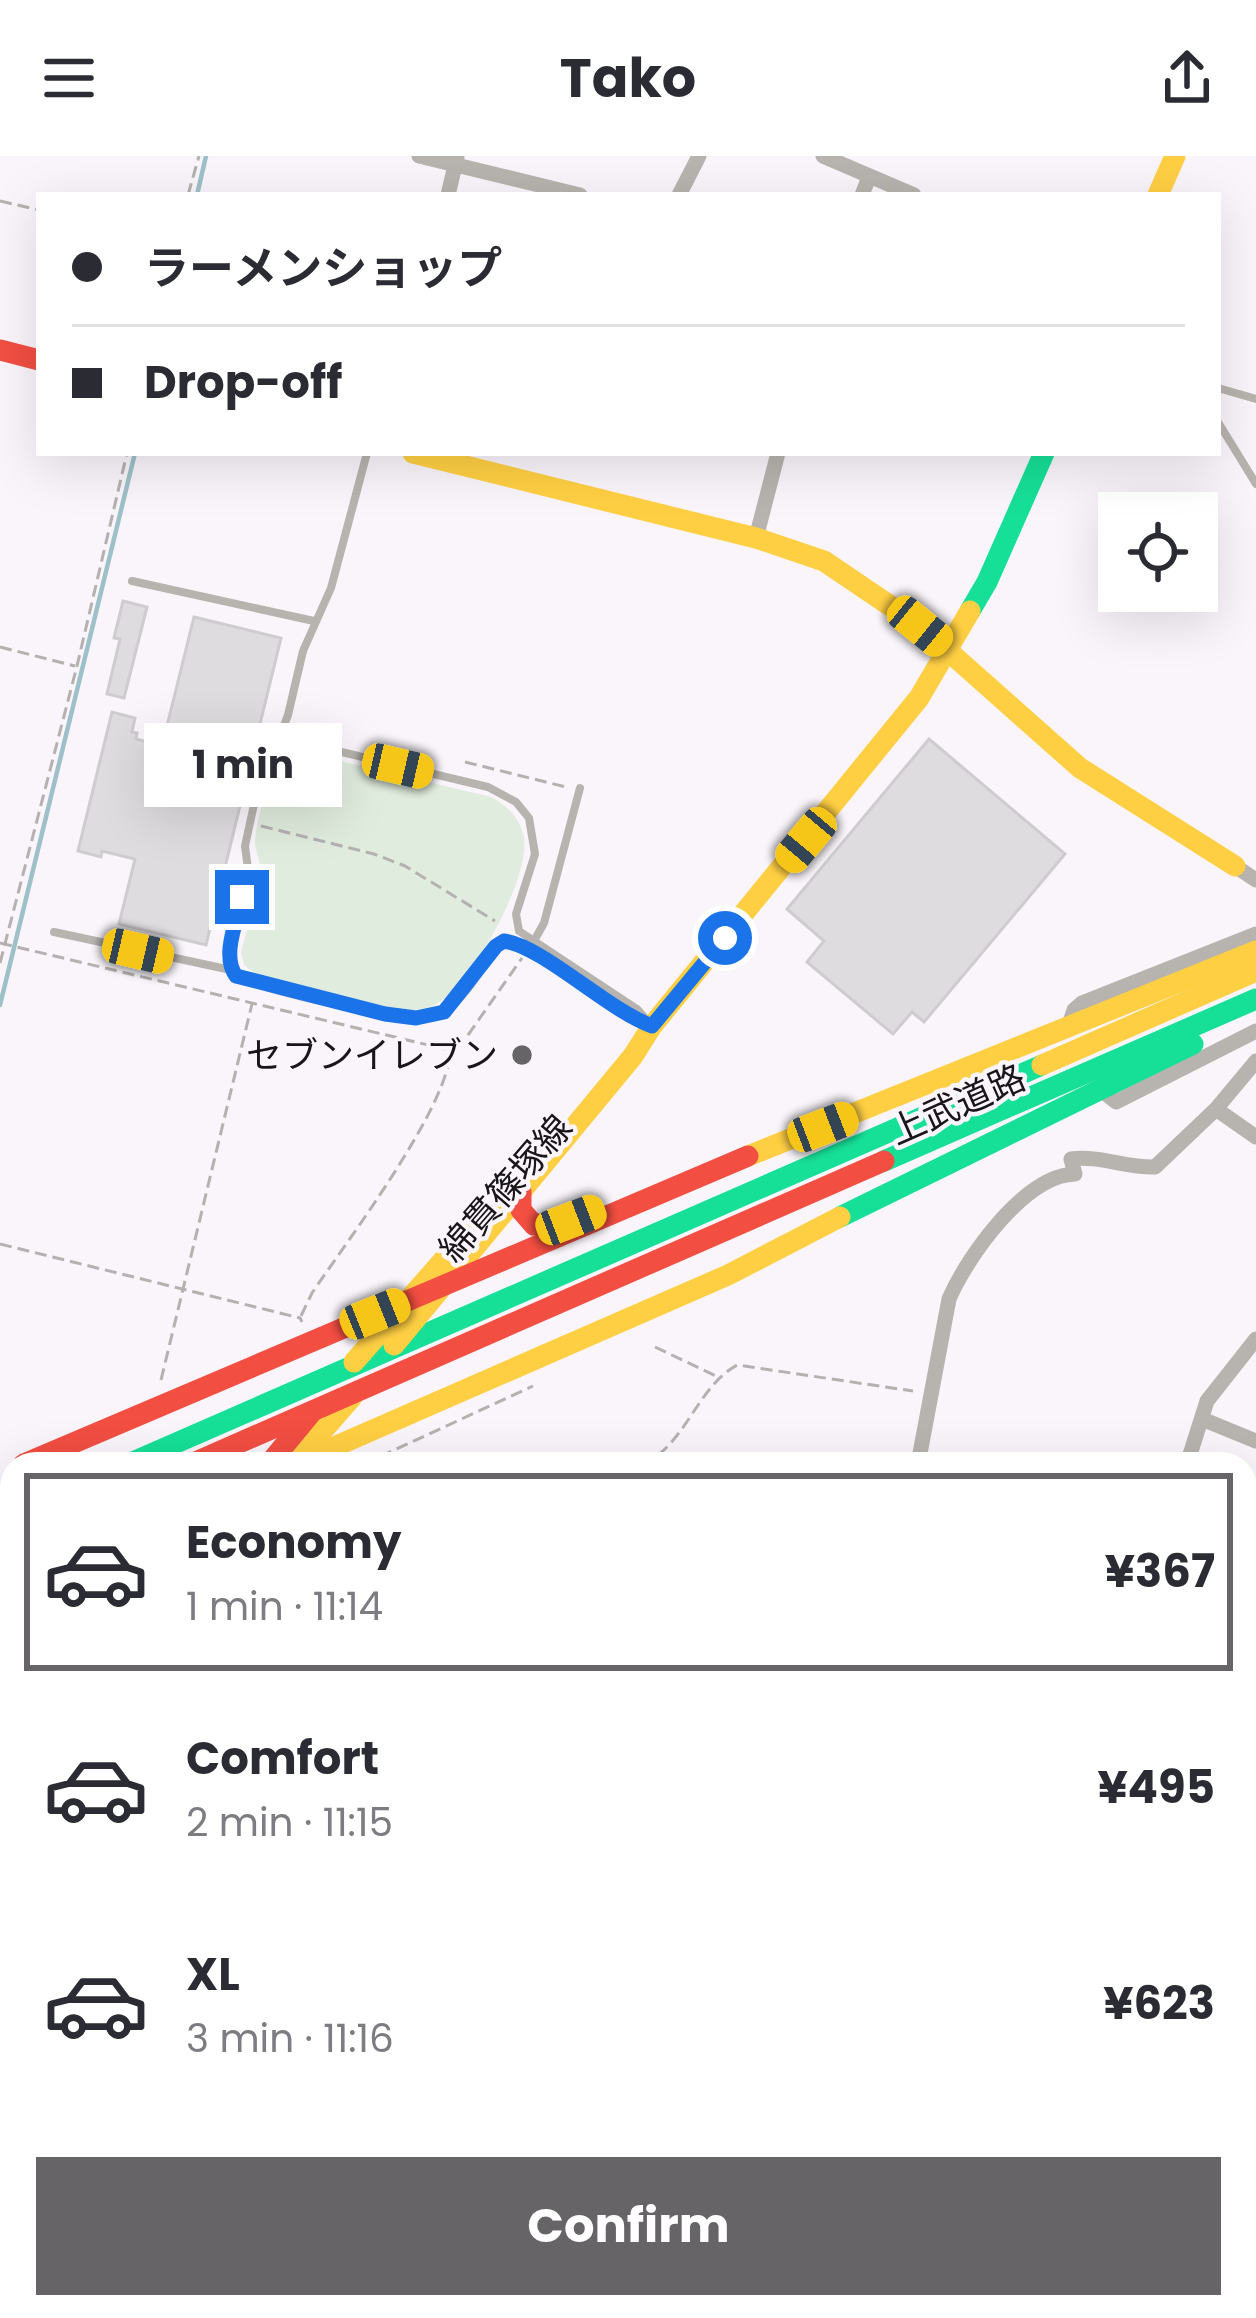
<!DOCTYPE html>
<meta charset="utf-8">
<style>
:root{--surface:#fff;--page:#f7f7f7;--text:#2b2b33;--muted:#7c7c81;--line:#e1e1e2;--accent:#676468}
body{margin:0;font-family:Poppins,"Noto Sans JP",sans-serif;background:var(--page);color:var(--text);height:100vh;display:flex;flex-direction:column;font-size:45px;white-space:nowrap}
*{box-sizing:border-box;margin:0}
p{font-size:39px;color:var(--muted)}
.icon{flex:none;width:66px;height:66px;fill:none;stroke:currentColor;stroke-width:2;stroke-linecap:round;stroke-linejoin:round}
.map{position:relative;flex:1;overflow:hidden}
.details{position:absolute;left:0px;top:1296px;width:1257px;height:867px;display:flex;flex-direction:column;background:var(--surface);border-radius:36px 36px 0 0;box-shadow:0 12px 48px #0002}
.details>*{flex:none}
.hud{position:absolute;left:36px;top:36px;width:1185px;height:264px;border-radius:0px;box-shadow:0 12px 48px #0002;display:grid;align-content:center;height:264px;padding:0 36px;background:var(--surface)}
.buttons{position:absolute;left:1098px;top:336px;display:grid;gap:24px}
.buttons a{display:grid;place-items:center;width:120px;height:120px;border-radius:0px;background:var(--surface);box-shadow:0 12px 48px #0002;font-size:60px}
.end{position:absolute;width:54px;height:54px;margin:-27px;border:15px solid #1a73e8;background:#fff;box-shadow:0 0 0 6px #fff}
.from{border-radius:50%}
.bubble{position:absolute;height:84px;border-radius:0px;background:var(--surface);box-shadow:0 12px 48px #0002;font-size:39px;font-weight:700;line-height:84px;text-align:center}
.car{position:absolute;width:36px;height:72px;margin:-36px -18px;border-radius:15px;box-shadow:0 0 9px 3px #0007;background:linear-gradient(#f5c518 24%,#345 0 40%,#f5c518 0 76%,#345 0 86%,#f5c518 0)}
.hud b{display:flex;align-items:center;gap:42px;height:114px;font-size:45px}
.hud b+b{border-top:3px solid var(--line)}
.hud i{width:30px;height:30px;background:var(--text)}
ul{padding:21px 0 0;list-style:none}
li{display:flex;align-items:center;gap:36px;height:198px;margin:0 24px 18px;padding:0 12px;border:6px solid transparent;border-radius:0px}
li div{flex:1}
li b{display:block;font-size:45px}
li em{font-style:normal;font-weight:700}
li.current{border-color:var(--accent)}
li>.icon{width:108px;height:108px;stroke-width:1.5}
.primary-button{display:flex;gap:24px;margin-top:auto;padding:24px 36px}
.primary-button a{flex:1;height:138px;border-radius:0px;background:var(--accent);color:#fff;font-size:48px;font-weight:700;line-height:138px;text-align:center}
header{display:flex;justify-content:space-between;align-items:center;height:156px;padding:0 36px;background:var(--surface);font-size:54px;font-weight:700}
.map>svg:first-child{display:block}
.green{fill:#e0ecde}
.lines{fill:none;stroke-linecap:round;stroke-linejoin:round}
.stream{stroke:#9ec0c8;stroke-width:4.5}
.building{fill:#dfdce0;stroke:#cfccd0;stroke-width:3}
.path{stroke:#b4b1b0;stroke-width:3;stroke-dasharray:12 6;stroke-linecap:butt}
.lane{stroke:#b7b3ae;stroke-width:8}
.street{stroke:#b7b3ae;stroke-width:15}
.fast{stroke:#16e098;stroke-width:21}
.slow{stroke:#ffcf43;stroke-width:21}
.jam{stroke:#f24e42;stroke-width:21}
.route{stroke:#1a73e8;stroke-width:15}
.poi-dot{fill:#676468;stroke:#faf4fb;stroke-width:4.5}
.labels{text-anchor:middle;stroke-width:9;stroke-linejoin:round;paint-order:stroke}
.poi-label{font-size:36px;fill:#181619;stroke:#faf4fb;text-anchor:end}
.street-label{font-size:36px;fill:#181619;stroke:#faf4fb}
</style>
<header><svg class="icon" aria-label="menu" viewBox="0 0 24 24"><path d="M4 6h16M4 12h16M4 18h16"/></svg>Tako<svg class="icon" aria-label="share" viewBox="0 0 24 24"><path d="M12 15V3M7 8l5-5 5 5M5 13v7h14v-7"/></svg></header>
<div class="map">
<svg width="1256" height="2162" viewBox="0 0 1256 2162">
<rect width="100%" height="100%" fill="#f9f5fa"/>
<path class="green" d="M315 599 491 641C508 650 521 663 524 683 530 723 469 835 432 850 401 862 362 847 331 840 301 833 268 829 244 809L241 797C247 771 260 739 260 713 260 703 255 694 255 684 259 648 273 601 315 599Z"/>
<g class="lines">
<g class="stream">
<path d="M197 39 206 0"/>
<path d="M0 849 135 297"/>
</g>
</g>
<g class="building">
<path d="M123 445 147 451 124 542 107 538 120 483 114 482Z"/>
<path d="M194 461 281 482 206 789 119 768 135 703 102 695 101 701 78 695 112 556 135 562 132 576 137 577 136 583 162 590Z"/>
<path d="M929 583 1065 698 924 866 912 856 893 878 807 806 824 785 787 753Z"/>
</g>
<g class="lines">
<g class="path">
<path d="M188 39 199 0"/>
<path d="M0 45 39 54"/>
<path d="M0 491 75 510"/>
<path d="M465 606 566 631"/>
<path d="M261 670 374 698 405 710 495 765"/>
<path d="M0 787 445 893 461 889 522 802"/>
<path d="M0 807 77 510 127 297"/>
<path d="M0 1088 300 1162 302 1166"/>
<path d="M301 1160 312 1137C345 1088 452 947 450 893"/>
<path d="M655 1191 718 1221"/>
<path d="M161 1224 252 848"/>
<path d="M364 1308 533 1230"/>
<path d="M643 1308C686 1289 696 1232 737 1209L913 1235"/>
</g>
<g class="lane">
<path d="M1218 232 1256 243"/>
<path d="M1218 266 1256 328"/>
<path d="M132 425 314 465"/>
<path d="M308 588 488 631 516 646 529 662 535 698 516 758 519 775 637 853 652 870C605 853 544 791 504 785L496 790C482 811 466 842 444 856 420 871 263 835 236 820L231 814 229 799 248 713 245 690 258 630 272 604 294 590Z"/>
<path d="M272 601 288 559 303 495 331 432 367 297"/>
<path d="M54 776 231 814"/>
<path d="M534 785 544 767 580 632"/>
<path d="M179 2162 191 2151"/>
</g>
<g class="street">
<path d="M419 0 580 39"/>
<path d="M823 0 914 39"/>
<path d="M448 39 457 1"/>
<path d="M679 39 699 0"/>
<path d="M862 39 869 21"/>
<path d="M756 382 778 297"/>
<path d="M1235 710 1256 724"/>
<path d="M1069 869 1074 854 1082 847 1256 778"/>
<path d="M1101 934 1116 946 1256 875"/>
<path d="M1216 953 1256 981"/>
<path d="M1202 1263 1256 1285"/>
<path d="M918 1308 949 1143C967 1101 1025 1019 1075 1018L1071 1003C1099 999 1126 1012 1155 1011L1216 953 1256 905"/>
<path d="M1187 1308 1207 1245 1256 1183"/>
<path d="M1245 1674 1256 1676"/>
<path d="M0 2124 12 2131"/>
<path d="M51 2151 73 2162"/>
<path d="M677 2162 681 2151"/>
</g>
<g class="fast">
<path d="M970 455 987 426 1044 297"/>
<path d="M884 1005 1256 843"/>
<path d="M840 1061 1193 888"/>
<path d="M128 1308 1042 909"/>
</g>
<g class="slow">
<path d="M1158 39 1175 0"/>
<path d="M413 297 756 382 824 405 920 470 1080 612 1235 710"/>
<path d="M1042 909 1256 815"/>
<path d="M748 1000 1256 795"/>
<path d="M394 1189 633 900 652 870 919 542 970 455"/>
<path d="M354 1206 476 1067"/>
<path d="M297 1304 352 1241"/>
<path d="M295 1308 728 1119 840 1061"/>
<path d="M0 1362 12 1357"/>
</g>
<g class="jam">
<path d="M0 194 39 204"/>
<path d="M521 1035V1054L534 1069 567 1065"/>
<path d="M24 1308 748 1000"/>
<path d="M191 1308 884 1005"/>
<path d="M269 1308 311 1257"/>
<path d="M0 1390 12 1385"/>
<path d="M0 1435 12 1431"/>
<path d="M0 1645 12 1630"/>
</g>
</g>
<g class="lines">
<path class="route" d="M242 741C237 765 221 800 236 820L385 858 416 862 444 856 496 790 504 785C544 791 606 853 652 870L725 782"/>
</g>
<circle class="poi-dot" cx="522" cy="899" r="12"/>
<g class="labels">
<g class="poi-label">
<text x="498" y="912">セブンイレブン</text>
</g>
<g class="street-label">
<text transform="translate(957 948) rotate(-24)" y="13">上武道路</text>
<text transform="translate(505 1032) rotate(-49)" y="13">綿貫篠塚線</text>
</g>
</g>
</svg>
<div class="buttons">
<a><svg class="icon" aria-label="locate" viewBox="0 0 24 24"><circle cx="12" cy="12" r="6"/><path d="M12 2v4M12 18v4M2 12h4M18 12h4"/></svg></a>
</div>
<i class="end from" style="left:725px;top:782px"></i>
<i class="end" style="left:242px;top:741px"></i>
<div class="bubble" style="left:144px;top:567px;width:198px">1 min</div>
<i class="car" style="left:920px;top:470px;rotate:129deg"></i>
<i class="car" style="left:398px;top:610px;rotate:103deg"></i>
<i class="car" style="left:806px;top:684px;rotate:220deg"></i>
<i class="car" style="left:138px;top:795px;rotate:103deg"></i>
<i class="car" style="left:823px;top:971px;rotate:69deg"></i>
<i class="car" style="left:571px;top:1064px;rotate:69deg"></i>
<i class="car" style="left:375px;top:1158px;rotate:68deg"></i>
<div class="hud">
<b><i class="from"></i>ラーメンショップ</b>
<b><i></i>Drop-off</b>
</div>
<section class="details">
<ul>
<li class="current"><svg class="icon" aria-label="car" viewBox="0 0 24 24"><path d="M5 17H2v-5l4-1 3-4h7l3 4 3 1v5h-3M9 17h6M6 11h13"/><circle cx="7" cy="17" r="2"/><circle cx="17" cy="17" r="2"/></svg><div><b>Economy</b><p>1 min · 11:14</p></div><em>¥367</em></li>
<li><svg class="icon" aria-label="car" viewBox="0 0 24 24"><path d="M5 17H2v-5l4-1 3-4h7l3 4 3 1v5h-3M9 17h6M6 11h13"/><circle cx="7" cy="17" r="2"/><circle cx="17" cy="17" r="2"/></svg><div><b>Comfort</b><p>2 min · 11:15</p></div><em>¥495</em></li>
<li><svg class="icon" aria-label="car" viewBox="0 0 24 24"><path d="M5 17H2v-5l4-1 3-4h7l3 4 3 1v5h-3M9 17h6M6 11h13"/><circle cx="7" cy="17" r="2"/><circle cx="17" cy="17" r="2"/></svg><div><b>XL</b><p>3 min · 11:16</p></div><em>¥623</em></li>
</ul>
<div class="primary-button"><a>Confirm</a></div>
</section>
</div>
